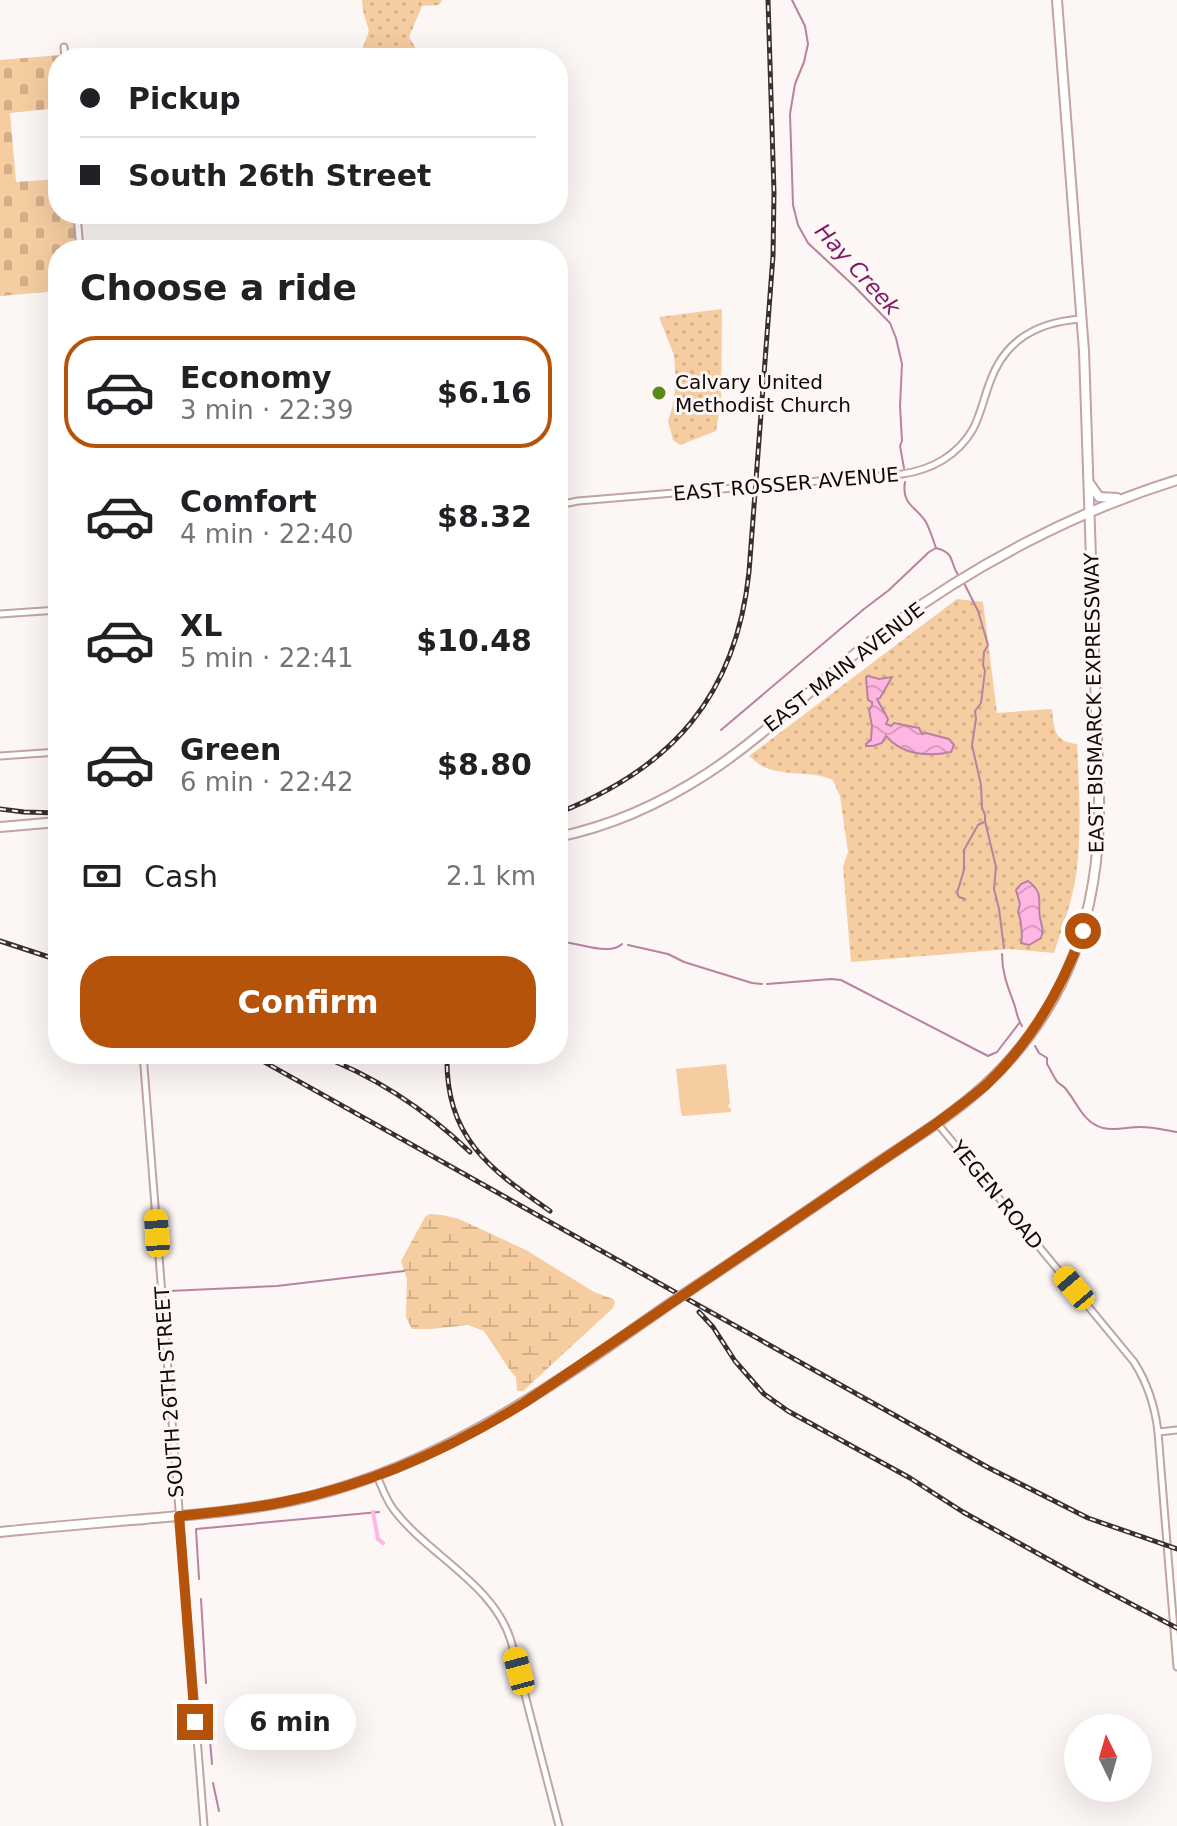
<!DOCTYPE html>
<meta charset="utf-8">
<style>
:root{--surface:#fff;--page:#f2f2f2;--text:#202124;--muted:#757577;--line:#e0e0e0;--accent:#b45309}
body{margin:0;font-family:"DejaVu Sans",sans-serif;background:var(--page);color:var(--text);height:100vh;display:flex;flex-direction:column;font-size:30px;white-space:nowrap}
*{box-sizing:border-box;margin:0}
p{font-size:26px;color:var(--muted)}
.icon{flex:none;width:44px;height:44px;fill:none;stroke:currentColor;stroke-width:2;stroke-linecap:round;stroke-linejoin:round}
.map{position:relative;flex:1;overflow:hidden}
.details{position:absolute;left:48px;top:240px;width:520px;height:824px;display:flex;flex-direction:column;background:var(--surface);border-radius:32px;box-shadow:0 8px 32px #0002}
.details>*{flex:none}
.guide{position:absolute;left:48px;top:48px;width:520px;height:176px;border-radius:32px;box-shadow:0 8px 32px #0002;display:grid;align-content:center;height:176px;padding:0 32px;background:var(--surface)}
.needle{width:52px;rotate:355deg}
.controls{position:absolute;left:1064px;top:1714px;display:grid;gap:16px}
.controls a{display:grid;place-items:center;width:88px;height:88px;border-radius:50%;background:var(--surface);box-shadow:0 8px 32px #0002;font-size:40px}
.end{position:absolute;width:36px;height:36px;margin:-18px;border:10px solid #b45309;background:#fff;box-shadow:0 0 0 4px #fff}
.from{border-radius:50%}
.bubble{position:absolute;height:56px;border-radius:28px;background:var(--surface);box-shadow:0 8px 32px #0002;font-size:26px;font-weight:600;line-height:56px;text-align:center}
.car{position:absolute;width:24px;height:48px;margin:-24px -12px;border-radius:10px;box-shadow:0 0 6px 2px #0007;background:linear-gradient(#f5c518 24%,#345 0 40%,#f5c518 0 76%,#345 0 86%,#f5c518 0)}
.guide b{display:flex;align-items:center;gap:28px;height:76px;font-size:30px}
.guide b+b{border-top:2px solid var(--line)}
.guide i{width:20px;height:20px;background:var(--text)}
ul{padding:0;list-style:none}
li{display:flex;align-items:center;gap:24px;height:112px;margin:0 16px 12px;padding:0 16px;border:4px solid transparent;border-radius:32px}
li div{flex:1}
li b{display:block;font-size:30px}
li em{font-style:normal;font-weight:600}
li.current{border-color:var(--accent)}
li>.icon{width:72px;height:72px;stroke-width:1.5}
h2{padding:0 32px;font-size:36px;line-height:96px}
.pay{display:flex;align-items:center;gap:20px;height:88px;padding:0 32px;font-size:30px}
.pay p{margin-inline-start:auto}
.button{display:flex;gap:16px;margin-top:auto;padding:16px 32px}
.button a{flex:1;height:92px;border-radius:32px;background:var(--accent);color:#fff;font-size:32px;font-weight:600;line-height:92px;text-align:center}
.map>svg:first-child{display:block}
.wetland{fill:url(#wetland-marsh)}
.cemetery{fill:url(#cemetery-stones)}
.park{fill:url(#park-dots)}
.pitch{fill:#f6cca1}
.water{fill:url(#water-waves);stroke:#b882a1;stroke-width:2}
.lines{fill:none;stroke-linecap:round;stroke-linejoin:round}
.stream{stroke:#b882a1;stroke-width:2}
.canal{stroke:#ffb6e3;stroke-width:4}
.minor-casing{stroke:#c2a4a1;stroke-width:9}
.major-casing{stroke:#c2a4a1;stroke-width:12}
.minor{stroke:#fff;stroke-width:5}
.major{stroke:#fff;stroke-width:8}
.rail-casing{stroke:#382f2e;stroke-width:5}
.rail{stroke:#fcf6f5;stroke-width:2;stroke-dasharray:6;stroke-linecap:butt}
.major-bridge-casing{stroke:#c2a4a1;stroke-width:12;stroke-linecap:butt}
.major-bridge{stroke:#fff;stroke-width:8}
.route{stroke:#b45309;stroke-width:10}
.poi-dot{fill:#5a891d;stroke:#fcf6f5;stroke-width:3}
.labels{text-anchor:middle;stroke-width:6;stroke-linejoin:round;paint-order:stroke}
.poi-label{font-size:20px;fill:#120808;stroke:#fcf6f5;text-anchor:start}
.street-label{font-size:20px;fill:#120808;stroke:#fcf6f5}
.water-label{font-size:22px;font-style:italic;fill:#7f1964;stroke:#fcf6f5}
</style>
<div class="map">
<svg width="1177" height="1826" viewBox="0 0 1177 1826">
<defs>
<pattern id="wetland-marsh" width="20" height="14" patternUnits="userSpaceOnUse" patternTransform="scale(2)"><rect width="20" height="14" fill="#f6cca1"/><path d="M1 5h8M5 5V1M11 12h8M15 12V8" fill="none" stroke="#d2ae89"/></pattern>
<pattern id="cemetery-stones" width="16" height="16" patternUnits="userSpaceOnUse" patternTransform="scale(2)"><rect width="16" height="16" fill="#f6cca1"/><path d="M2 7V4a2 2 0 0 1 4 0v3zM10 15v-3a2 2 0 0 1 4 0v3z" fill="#d2ae89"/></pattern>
<pattern id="park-dots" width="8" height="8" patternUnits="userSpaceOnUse" patternTransform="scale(2)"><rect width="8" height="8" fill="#f6cca1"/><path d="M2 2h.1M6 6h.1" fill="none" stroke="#d2ae89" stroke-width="1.8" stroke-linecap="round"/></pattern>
<pattern id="water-waves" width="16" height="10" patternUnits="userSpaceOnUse" patternTransform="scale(2)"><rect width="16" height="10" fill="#ffb6e3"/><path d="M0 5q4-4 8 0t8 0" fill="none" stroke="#da9bc1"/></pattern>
</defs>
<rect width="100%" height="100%" fill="#fcf6f5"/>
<path class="wetland" d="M429 1214 442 1215 459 1219 526 1250 594 1292 613 1299 615 1302 613 1308 523 1391H517L516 1377 509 1369 484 1331 468 1325 431 1329H412L406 1317 407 1279 401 1261 425 1217Z"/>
<path class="cemetery" d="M61 55V58H58V108L10 113 16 182 58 179V214H73L76 250H58V291L0 296V60Z"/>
<g class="park">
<path d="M362 0H442L439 5 422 6 409 37 418 52 423 58H359L369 31 363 11Z"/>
<path d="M722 309 721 401 716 431 680 445 673 440 668 421 673 405 676 382 674 355 659 317Z"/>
<path d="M957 599 983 602 997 713 1052 709C1054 729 1054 742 1077 744 1079 787 1082 832 1076 875 1072 902 1062 928 1054 953L1009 949 851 962 843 867 848 852 840 796 833 780C811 770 787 777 764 767 759 765 754 760 749 756Z"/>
</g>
<path class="pitch" d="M726 1064 730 1104 728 1105 729 1108H731V1112L683 1116 681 1114 676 1069Z"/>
<g class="water">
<path d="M868 676 879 679 892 677 880 698 877 699 888 719 886 724 891 726 894 723 919 728 922 734 926 733 949 739 954 745 951 752C928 757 902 755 886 736L882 743 873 746H866V744L871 740 872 726 869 710 872 706V702L868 700 866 677Z"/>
<path d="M1028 881C1045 893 1037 903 1040 918 1042 927 1044 929 1041 938L1029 945 1021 943C1023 937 1021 918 1018 912L1020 904 1016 890 1021 884Z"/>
</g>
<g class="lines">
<g class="stream">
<path d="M792 0 805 26 808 44 804 62 795 84 790 114 793 205 798 225 808 243 854 286 890 323 896 338 902 364 900 406 902 441 900 446 904 468"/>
<path d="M905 482C901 505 917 507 926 522 930 530 933 539 936 548 955 553 949 560 958 575"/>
<path d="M964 583 978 611 988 645 984 652 983 665 985 671 981 703 975 711 976 719 972 745 981 785 982 808 985 815V821L996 867 994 889 999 909 1004 948"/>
<path d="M721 730 864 609 889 590 929 552 936 548"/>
<path d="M965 899 959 897 957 893 964 870V850L978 825 984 822"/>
<path d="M558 942C577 941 609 957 622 944"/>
<path d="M628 945 668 954 684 962 752 983 762 984"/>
<path d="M1002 954C1002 972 1007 985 1013 1001 1017 1010 1016 1017 1022 1026"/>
<path d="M767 984 831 979 841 980 988 1056 997 1052 1020 1022"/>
<path d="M1035 1046 1039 1053 1047 1058V1064C1051 1070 1052 1074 1056 1080 1058 1084 1062 1085 1065 1088 1077 1102 1083 1123 1103 1128 1115 1131 1128 1127 1140 1127 1153 1127 1165 1130 1177 1132"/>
<path d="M169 1291 277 1286 404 1271"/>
<path d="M199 1579 196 1529 379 1512"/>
<path d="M201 1599 206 1683"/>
<path d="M207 1705 212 1764"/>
<path d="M213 1783 219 1811"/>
</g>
<path class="canal" d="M373 1512 378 1539 383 1543"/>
<g class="minor-casing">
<g id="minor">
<path d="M64 47 65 58"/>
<path d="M77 214 80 250"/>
<path d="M558 505 578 501 902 474C932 470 958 455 973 429 981 414 984 397 990 382 1005 339 1038 322 1081 319"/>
<path d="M0 614 58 610"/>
<path d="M0 756 58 752"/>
<path d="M143 1054 204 1826"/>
<path d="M937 1123 1134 1362C1148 1384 1155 1406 1158 1432L1177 1667"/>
<path d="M1158 1432 1177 1430"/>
<path d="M377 1476C382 1487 386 1500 394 1510 428 1555 494 1584 511 1641L559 1826"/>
</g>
</g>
<g class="major-casing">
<g id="major">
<path d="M1090 484 1099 497 1117 498"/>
<path d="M0 827 58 822"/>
<path d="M558 837C611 826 662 803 708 773 772 731 825 674 887 629 974 565 1074 512 1177 480"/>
<path d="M696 1286C754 1248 810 1209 867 1170 907 1143 949 1118 985 1085 1069 1007 1101 909 1099 796L1084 351 1057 0"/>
<path d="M0 1532C48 1527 97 1523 145 1519 200 1514 254 1510 308 1497 443 1463 553 1386 665 1307"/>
</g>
</g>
<use href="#minor" class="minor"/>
<use href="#major" class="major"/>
<g class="rail-casing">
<g id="rail">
<path d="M0 809 24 812 58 813"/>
<path d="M558 813C672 768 736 696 749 572L773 256 774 192 768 0"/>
<path d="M0 941 58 960"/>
<path d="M250 1054 989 1468 1088 1518 1177 1549"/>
<path d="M316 1054C373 1075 426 1110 470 1152"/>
<path d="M339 1054H367"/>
<path d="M447 1054C445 1137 488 1168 550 1211"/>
<path d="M699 1312 713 1327 735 1361 749 1377 764 1394 788 1411 910 1478 963 1512 1082 1578 1177 1628"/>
</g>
</g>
<use href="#rail" class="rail"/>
<g class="major-bridge-casing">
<path id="major-bridge" d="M665 1307 696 1286"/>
</g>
<use href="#major-bridge" class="major-bridge"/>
</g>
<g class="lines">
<path class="route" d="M195 1722 179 1516C216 1512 252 1509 288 1501 372 1484 451 1448 524 1403L937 1123C954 1110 971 1098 987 1084 1032 1041 1062 988 1083 931"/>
</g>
<circle class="poi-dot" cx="659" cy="393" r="8"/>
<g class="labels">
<g class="poi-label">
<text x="675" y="389">Calvary United<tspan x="675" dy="23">Methodist Church</tspan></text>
</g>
<g class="street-label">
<text transform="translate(786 484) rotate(-5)" y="7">EAST ROSSER AVENUE</text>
<text transform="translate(844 667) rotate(-38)" y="7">EAST MAIN AVENUE</text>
<text transform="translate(1094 703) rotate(-91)" y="7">EAST BISMARCK EXPRESSWAY</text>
<text transform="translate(997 1195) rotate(51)" y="7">YEGEN ROAD</text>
<text transform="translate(169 1392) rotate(-94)" y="7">SOUTH 26TH STREET</text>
</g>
<g class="water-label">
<text transform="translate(858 269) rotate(48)" y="8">Hay Creek</text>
</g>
</g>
</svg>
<div class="controls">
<a><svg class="needle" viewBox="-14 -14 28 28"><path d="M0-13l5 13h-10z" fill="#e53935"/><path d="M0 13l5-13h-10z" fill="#757577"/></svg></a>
</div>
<i class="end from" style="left:1083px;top:931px"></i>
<i class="end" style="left:195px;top:1722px"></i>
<div class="bubble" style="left:224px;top:1694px;width:132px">6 min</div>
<i class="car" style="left:157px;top:1233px;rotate:356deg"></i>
<i class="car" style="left:1074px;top:1288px;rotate:320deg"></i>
<i class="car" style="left:519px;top:1671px;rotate:345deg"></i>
<div class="guide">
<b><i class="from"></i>Pickup</b>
<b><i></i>South 26th Street</b>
</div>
<section class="details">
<h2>Choose a ride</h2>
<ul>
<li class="current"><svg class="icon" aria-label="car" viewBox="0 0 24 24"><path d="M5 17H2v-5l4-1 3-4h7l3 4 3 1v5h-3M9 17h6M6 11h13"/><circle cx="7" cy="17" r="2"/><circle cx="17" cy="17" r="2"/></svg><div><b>Economy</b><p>3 min · 22:39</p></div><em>$6.16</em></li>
<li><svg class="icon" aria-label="car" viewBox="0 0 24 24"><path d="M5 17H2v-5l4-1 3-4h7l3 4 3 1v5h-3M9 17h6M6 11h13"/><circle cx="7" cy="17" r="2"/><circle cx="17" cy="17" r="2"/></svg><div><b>Comfort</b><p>4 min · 22:40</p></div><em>$8.32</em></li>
<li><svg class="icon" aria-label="car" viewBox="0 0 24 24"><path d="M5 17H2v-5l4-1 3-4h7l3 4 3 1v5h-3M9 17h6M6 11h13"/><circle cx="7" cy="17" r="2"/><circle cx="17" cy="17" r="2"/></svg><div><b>XL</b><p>5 min · 22:41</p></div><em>$10.48</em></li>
<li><svg class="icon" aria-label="car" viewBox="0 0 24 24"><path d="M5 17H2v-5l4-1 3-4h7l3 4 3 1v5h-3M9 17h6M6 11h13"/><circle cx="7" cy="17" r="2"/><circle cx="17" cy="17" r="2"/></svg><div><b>Green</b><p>6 min · 22:42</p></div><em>$8.80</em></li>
</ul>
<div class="pay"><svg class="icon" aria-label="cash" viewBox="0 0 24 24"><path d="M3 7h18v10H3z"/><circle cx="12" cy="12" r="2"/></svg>Cash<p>2.1 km</p></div>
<div class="button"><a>Confirm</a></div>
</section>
</div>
